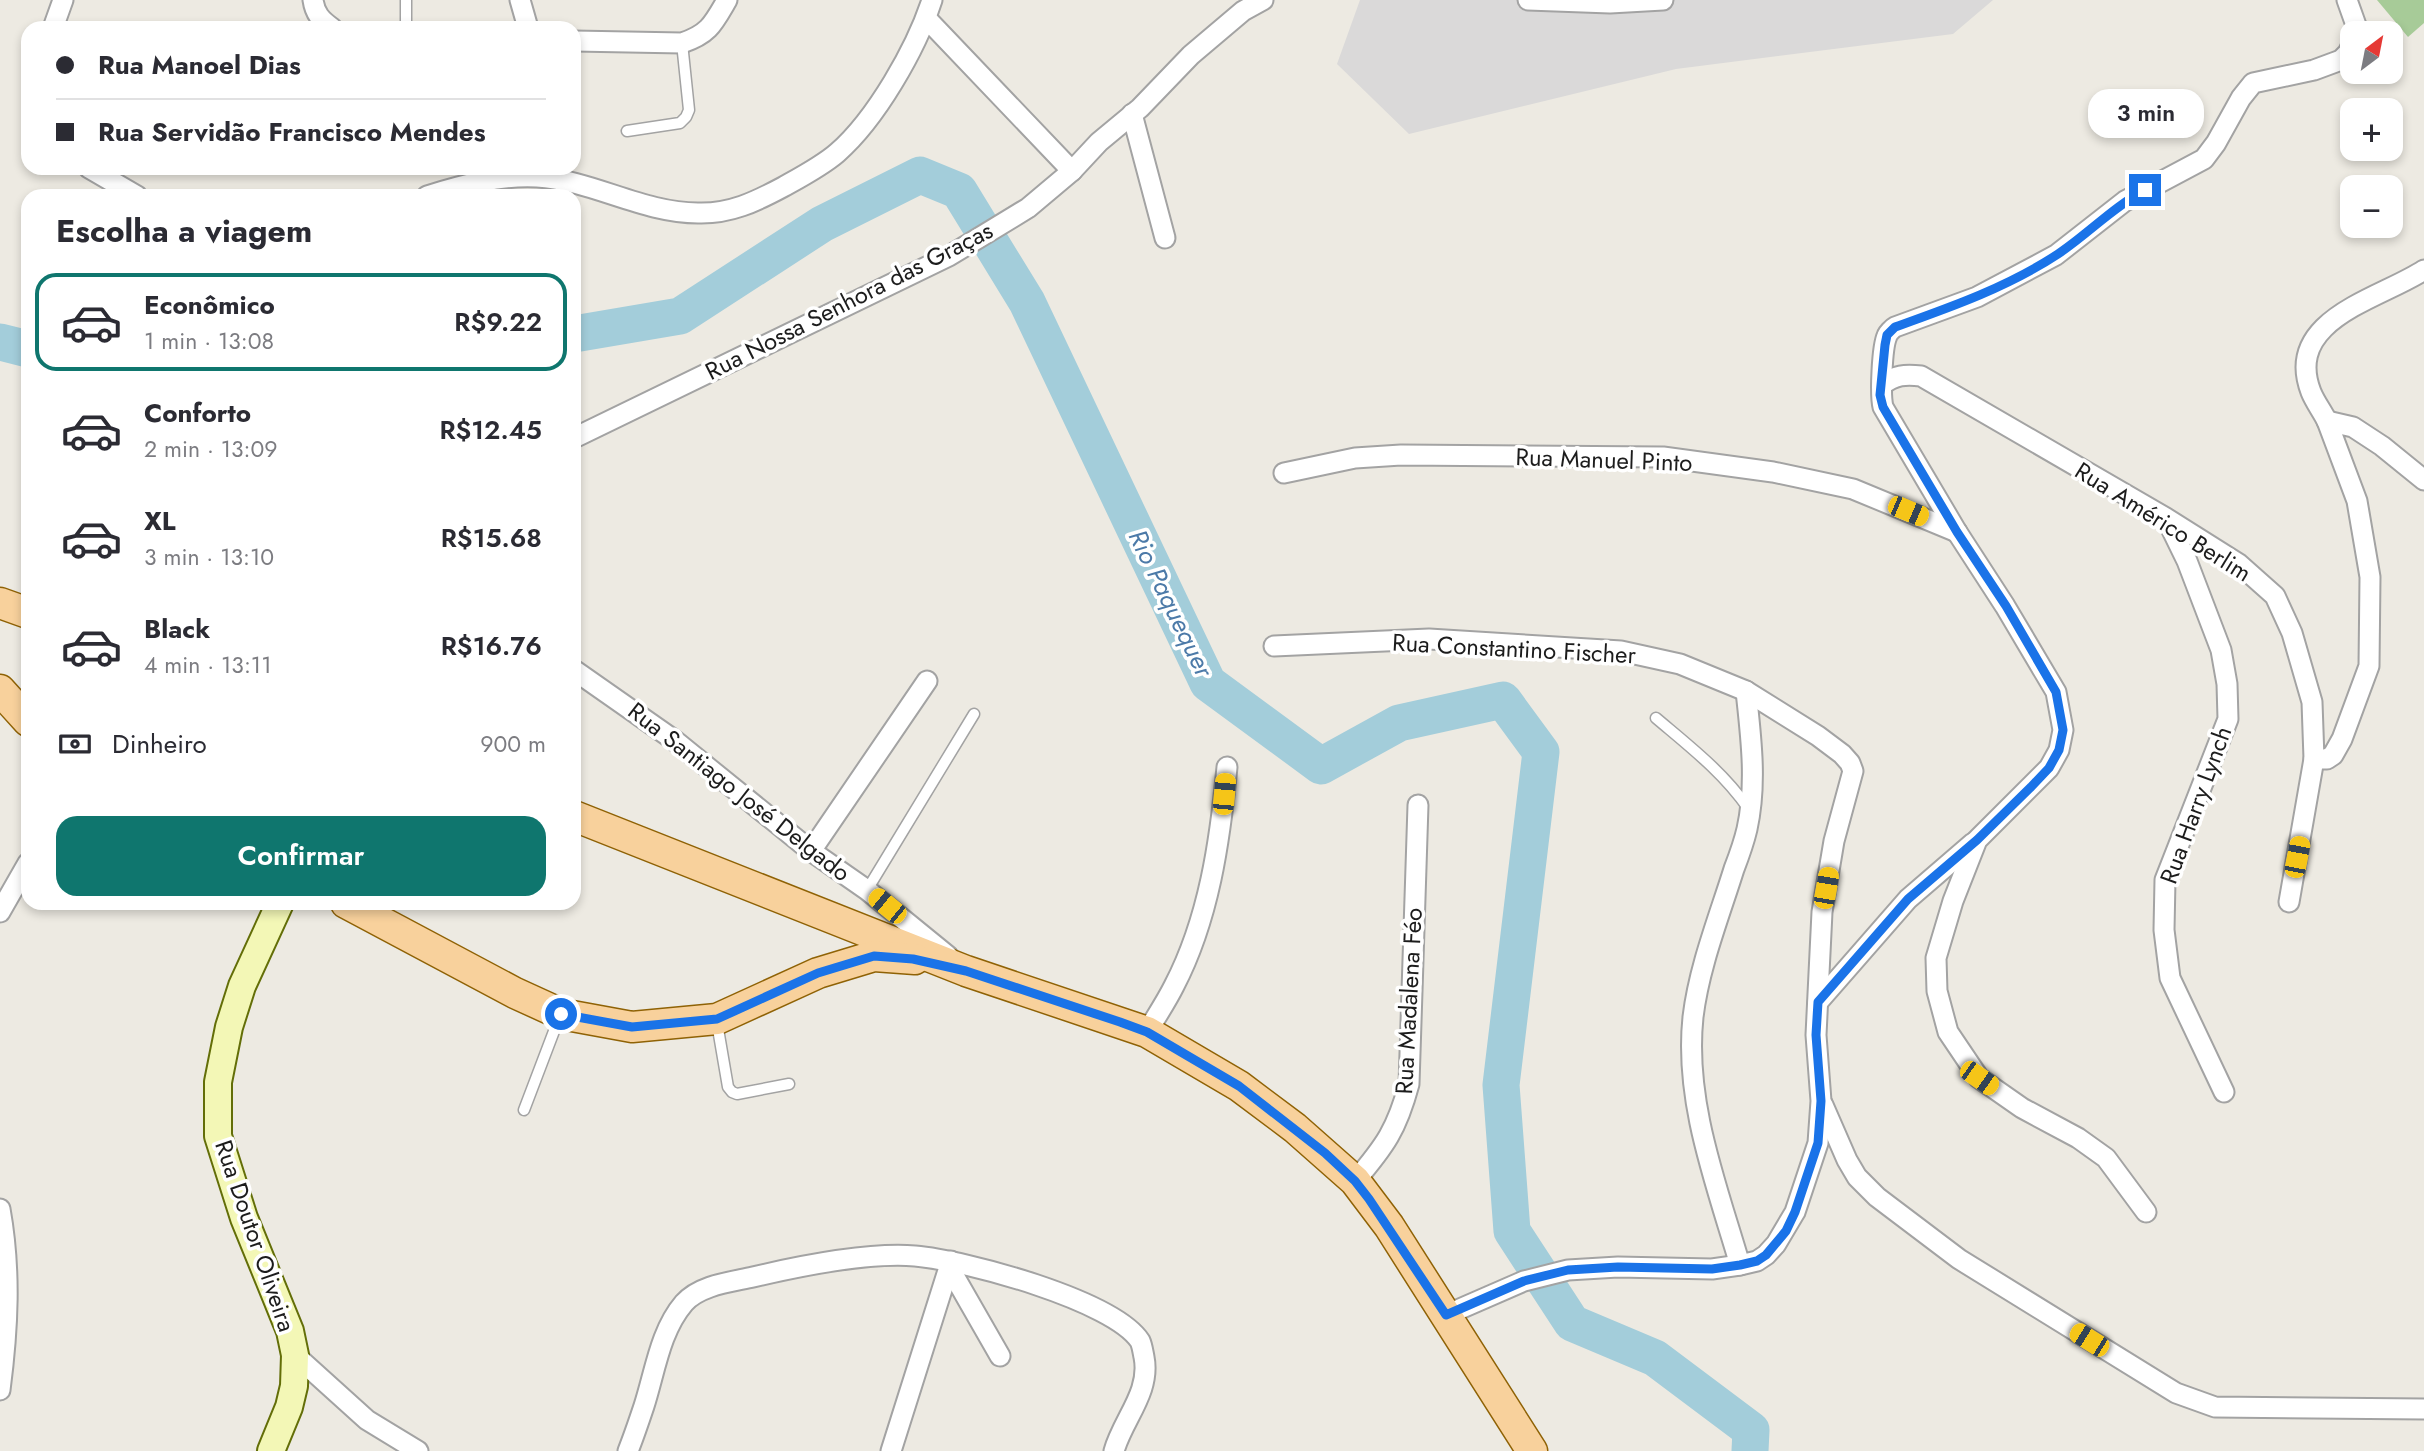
<!DOCTYPE html>
<html lang="pt">
<meta charset="utf-8">
<style>
:root{--surface:#fff;--page:#f2f2f3;--text:#2b2b33;--muted:#7c7c81;--line:#e1e1e2;--accent:#0f766e}
body{margin:0;font-family:Jost,sans-serif;background:var(--page);color:var(--text);height:100vh;display:flex;flex-direction:column;font-size:26px;white-space:nowrap}
*{box-sizing:border-box;margin:0}
p{font-size:23px;color:var(--muted)}
.icon{flex:none;width:38px;height:38px;fill:none;stroke:currentColor;stroke-width:2;stroke-linecap:round;stroke-linejoin:round}
.map{position:relative;flex:1;overflow:hidden}
.side{position:absolute;left:21px;top:189px;width:560px;height:721px;display:flex;flex-direction:column;background:var(--surface);border-radius:21px;box-shadow:0 4px 10px #0003}
.side>*{flex:none}
.guide{position:absolute;left:21px;top:21px;width:560px;height:154px;border-radius:21px;box-shadow:0 4px 10px #0003;display:grid;align-content:center;height:154px;padding:0 35px;background:var(--surface)}
.needle{width:46px;rotate:32deg}
.tools{position:absolute;left:2340px;top:21px;display:grid;gap:14px}
.tools a{display:grid;place-items:center;width:63px;height:63px;border-radius:14px;background:var(--surface);box-shadow:0 4px 10px #0003;font-size:35px}
.end{position:absolute;width:32px;height:32px;margin:-16px;border:9px solid #1a73e8;background:#fff;box-shadow:0 0 0 4px #fff}
.from{border-radius:50%}
.bubble{position:absolute;height:49px;border-radius:21px;background:var(--surface);box-shadow:0 4px 10px #0003;font-size:23px;font-weight:600;line-height:49px;text-align:center}
.car{position:absolute;width:21px;height:42px;margin:-21px -10px;border-radius:9px;box-shadow:0 0 5px 2px #0007;background:linear-gradient(#f5c518 24%,#345 0 40%,#f5c518 0 76%,#345 0 86%,#f5c518 0)}
.guide b{display:flex;align-items:center;gap:24px;height:66px;font-size:26px}
.guide b+b{border-top:2px solid var(--line)}
.guide i{width:18px;height:18px;background:var(--text)}
ul{padding:0;list-style:none}
li{display:flex;align-items:center;gap:21px;height:98px;margin:0 14px 10px;padding:0 21px;border:4px solid transparent;border-radius:21px}
li div{flex:1}
li b{display:block;font-size:26px}
li em{font-style:normal;font-weight:600}
li.active{border-color:var(--accent)}
li>.icon{width:63px;height:63px;stroke-width:1.5}
h2{padding:0 35px;font-size:32px;line-height:84px}
.pay{display:flex;align-items:center;gap:18px;height:77px;padding:0 35px;font-size:26px}
.pay p{margin-inline-start:auto}
.primary-button{display:flex;gap:14px;margin-top:auto;padding:14px 35px}
.primary-button a{flex:1;height:80px;border-radius:21px;background:var(--accent);color:#fff;font-size:28px;font-weight:600;line-height:80px;text-align:center}
.map>svg:first-child{display:block}
.residential{fill:#dad9d9}
.forest{fill:#a7cb98}
.lines{fill:none;stroke-linecap:round;stroke-linejoin:round}
.river{stroke:#a3cdda;stroke-width:37}
.service-casing{stroke:#a3a3a3;stroke-width:13}
.minor-casing{stroke:#a3a3a3;stroke-width:23}
.secondary-casing{stroke:#636e08;stroke-width:30}
.primary-casing{stroke:#8f6205;stroke-width:33}
.service{stroke:#fff;stroke-width:10}
.minor{stroke:#fff;stroke-width:19}
.secondary{stroke:#f3f7b6;stroke-width:26}
.primary{stroke:#f8d19c;stroke-width:30}
.route{stroke:#1a73e8;stroke-width:9}
.labels{text-anchor:middle;stroke-width:7;stroke-linejoin:round;paint-order:stroke}
.street-label{font-size:24px;fill:#1c1c1c;stroke:#fff}
.water-label{font-size:26px;font-style:italic;fill:#4c7aa8;stroke:#fff}
</style>
<div class="map">
<svg width="2424" height="1451" viewBox="0 0 2424 1451">
<rect width="100%" height="100%" fill="#edeae2"/>
<path class="residential" d="M1360 0H1993L1953 34 1676 69 1409 134 1337 64Z"/>
<path class="forest" d="M2377 0H2424V23L2408 37Z"/>
<g class="lines">
<g class="river">
<path d="M574 334 680 316 822 224 920 175 959 191 1027 302 1208 683 1321 766 1399 723 1503 700 1541 752 1501 1085 1512 1231 1572 1323 1655 1358 1751 1430 1750 1451"/>
<path d="M0 342 28 349"/>
</g>
<g class="service-casing">
<g id="service">
<path d="M406 28V0"/>
<path d="M627 131 680 123 686 117 689 110 682 43"/>
<path d="M1656 718C1689 746 1723 772 1748 808"/>
<path d="M867 890 974 714"/>
<path d="M717 1023 728 1087 732 1092 737 1094 789 1084"/>
<path d="M524 1110 559 1018"/>
</g>
</g>
<g class="minor-casing">
<g id="minor">
<path d="M313 0C315 14 321 20 332 28"/>
<path d="M520 0 528 28"/>
<path d="M1528 0 1610 3 1663 0"/>
<path d="M2347 0 2357 28 2355 33"/>
<path d="M926 18 1072 171"/>
<path d="M53 28 63 0"/>
<path d="M574 41 682 43C709 34 713 24 727 0"/>
<path d="M1132 114 1165 238"/>
<path d="M89 168 137 196"/>
<path d="M427 196C462 185 500 175 537 177 592 180 642 213 698 213 730 214 755 202 783 187 801 177 822 166 837 153 876 119 916 49 932 0"/>
<path d="M1882 385C1895 375 1905 374 1921 376L2166 518 2239 564 2275 596 2292 633 2312 702 2314 759H2327L2333 755 2342 739 2369 666 2370 577 2357 501 2327 421 2353 427 2382 446 2424 480"/>
<path d="M2327 421C2322 411 2315 402 2311 392 2283 319 2380 299 2424 270"/>
<path d="M574 438 949 256 1028 208 1072 171 1099 142 1140 108 1191 55 1243 11 1263 0"/>
<path d="M1284 473 1355 458 1401 455 1663 457 1773 472 1853 489 1957 532"/>
<path d="M2167 520 2187 561 2221 650 2227 684 2228 719 2165 880 2164 930 2170 978 2224 1092"/>
<path d="M1274 646 1429 639 1621 651 1680 664 1746 691 1818 736 1842 754 1850 763 1853 771 1834 841 1822 912 1816 1035 1821 1101 1818 1143 1795 1212 1776 1244 1766 1255 1757 1261 1740 1265 1712 1269 1618 1267 1568 1270 1524 1281 1446 1315"/>
<path d="M574 670 674 740 811 851 867 890 948 956"/>
<path d="M811 851 927 681"/>
<path d="M2289 902 2314 759"/>
<path d="M0 912 28 863"/>
<path d="M1818 1002 1908 899 1973 843"/>
<path d="M1147 1032C1156 1017 1166 1002 1174 986 1209 919 1220 841 1227 767"/>
<path d="M1823 1105 1847 1160 1857 1177 1877 1197 1959 1259 2176 1393 2215 1407 2424 1409"/>
<path d="M1355 1181C1385 1146 1397 1129 1409 1084L1418 805"/>
<path d="M0 1209C11 1270 8 1329 0 1390"/>
<path d="M2146 1212 2106 1158 2078 1138 2022 1108 1979 1078 1948 1032 1937 991 1936 958 1953 901 1977 840 2049 768 2059 750 2063 730 2056 692 2005 606 1957 532 1883 407C1880 395 1882 347 1887 336 1887 334 1893 328 1895 327L1977 297 2056 255 2125 201 2204 159 2216 143 2241 98 2253 83 2314 70 2341 60 2348 53 2352 45"/>
<path d="M1740 1265C1717 1186 1684 1102 1693 1017 1699 967 1719 917 1734 869 1739 856 1744 842 1747 829 1757 784 1751 737 1746 691"/>
<path d="M949 1267 1000 1356"/>
<path d="M295 1355 367 1420 418 1451"/>
<path d="M628 1451C634 1436 639 1421 644 1406 655 1372 660 1331 684 1303 700 1285 731 1282 753 1277 800 1266 867 1252 915 1256 964 1260 1113 1300 1140 1341 1142 1345 1143 1352 1144 1357 1151 1392 1123 1419 1114 1451"/>
<path d="M891 1451 951 1261"/>
</g>
</g>
<g class="secondary-casing">
<path id="secondary" d="M271 1451 289 1407 294 1386 295 1355 290 1331 244 1218 218 1136V1082L229 1027 242 986 280 903"/>
</g>
<g class="primary-casing">
<g id="primary">
<path d="M0 603 28 613"/>
<path d="M0 690 28 721"/>
<path d="M574 816 966 971 1147 1032 1239 1086 1295 1128 1355 1181 1389 1226 1532 1451"/>
<path d="M346 903 515 993 561 1014 632 1027 717 1019 818 973 874 956 915 959"/>
</g>
</g>
<use href="#service" class="service"/>
<use href="#minor" class="minor"/>
<use href="#secondary" class="secondary"/>
<use href="#primary" class="primary"/>
</g>
<g class="lines">
<path class="route" d="M561 1014 632 1027 717 1019 818 973 874 956 913 959 966 971 1120 1022 1147 1032 1239 1086 1325 1153 1355 1181 1369 1199 1446 1315 1524 1281 1568 1270 1618 1267 1712 1269 1740 1265 1757 1261 1766 1255 1786 1231 1795 1212 1818 1143 1821 1101 1816 1035 1818 1002 1908 899 1977 840 2031 787 2049 768 2059 750 2063 730 2056 692 2006 606 1957 532 1883 407 1880 395 1885 345 1887 335 1895 327C1951 307 2008 287 2058 254 2088 234 2113 207 2145 190"/>
</g>
<g class="labels">
<g class="street-label">
<text transform="translate(849 301) rotate(-27)" y="8">Rua Nossa Senhora das Graças</text>
<text transform="translate(1604 460) rotate(2)" y="8">Rua Manuel Pinto</text>
<text transform="translate(2163 522) rotate(32)" y="8">Rua Américo Berlim</text>
<text transform="translate(1514 649) rotate(3)" y="8">Rua Constantino Fischer</text>
<text transform="translate(739 792) rotate(38)" y="8">Rua Santiago José Delgado</text>
<text transform="translate(2196 805) rotate(-70)" y="8">Rua Harry Lynch</text>
<text transform="translate(1409 1001) rotate(-87)" y="8">Rua Madalena Féo</text>
<text transform="translate(255 1236) rotate(71)" y="8">Rua Doutor Oliveira</text>
</g>
<g class="water-label">
<text transform="translate(1171 603) rotate(64)" y="9">Rio Paquequer</text>
</g>
</g>
</svg>
<div class="tools">
<a><svg class="needle" viewBox="-14 -14 28 28"><path d="M0-13l5 13h-10z" fill="#e53935"/><path d="M0 13l5-13h-10z" fill="#7c7c81"/></svg></a>
<a>+</a>
<a>−</a>
</div>
<i class="end from" style="left:561px;top:1014px"></i>
<i class="end" style="left:2145px;top:190px"></i>
<div class="bubble" style="left:2088px;top:89px;width:116px">3 min</div>
<i class="car" style="left:1908px;top:511px;rotate:113deg"></i>
<i class="car" style="left:1224px;top:794px;rotate:5deg"></i>
<i class="car" style="left:2297px;top:857px;rotate:11deg"></i>
<i class="car" style="left:1826px;top:888px;rotate:10deg"></i>
<i class="car" style="left:887px;top:906px;rotate:309deg"></i>
<i class="car" style="left:1979px;top:1078px;rotate:125deg"></i>
<i class="car" style="left:2089px;top:1340px;rotate:302deg"></i>
<div class="guide">
<b><i class="from"></i>Rua Manoel Dias</b>
<b><i></i>Rua Servidão Francisco Mendes</b>
</div>
<section class="side">
<h2>Escolha a viagem</h2>
<ul>
<li class="active"><svg class="icon" aria-label="car" viewBox="0 0 24 24"><path d="M5 17H2v-5l4-1 3-4h7l3 4 3 1v5h-3M9 17h6M6 11h13"/><circle cx="7" cy="17" r="2"/><circle cx="17" cy="17" r="2"/></svg><div><b>Econômico</b><p>1 min · 13:08</p></div><em>R$9.22</em></li>
<li><svg class="icon" aria-label="car" viewBox="0 0 24 24"><path d="M5 17H2v-5l4-1 3-4h7l3 4 3 1v5h-3M9 17h6M6 11h13"/><circle cx="7" cy="17" r="2"/><circle cx="17" cy="17" r="2"/></svg><div><b>Conforto</b><p>2 min · 13:09</p></div><em>R$12.45</em></li>
<li><svg class="icon" aria-label="car" viewBox="0 0 24 24"><path d="M5 17H2v-5l4-1 3-4h7l3 4 3 1v5h-3M9 17h6M6 11h13"/><circle cx="7" cy="17" r="2"/><circle cx="17" cy="17" r="2"/></svg><div><b>XL</b><p>3 min · 13:10</p></div><em>R$15.68</em></li>
<li><svg class="icon" aria-label="car" viewBox="0 0 24 24"><path d="M5 17H2v-5l4-1 3-4h7l3 4 3 1v5h-3M9 17h6M6 11h13"/><circle cx="7" cy="17" r="2"/><circle cx="17" cy="17" r="2"/></svg><div><b>Black</b><p>4 min · 13:11</p></div><em>R$16.76</em></li>
</ul>
<div class="pay"><svg class="icon" aria-label="cash" viewBox="0 0 24 24"><path d="M3 7h18v10H3z"/><circle cx="12" cy="12" r="2"/></svg>Dinheiro<p>900 m</p></div>
<div class="primary-button"><a>Confirmar</a></div>
</section>
</div>
